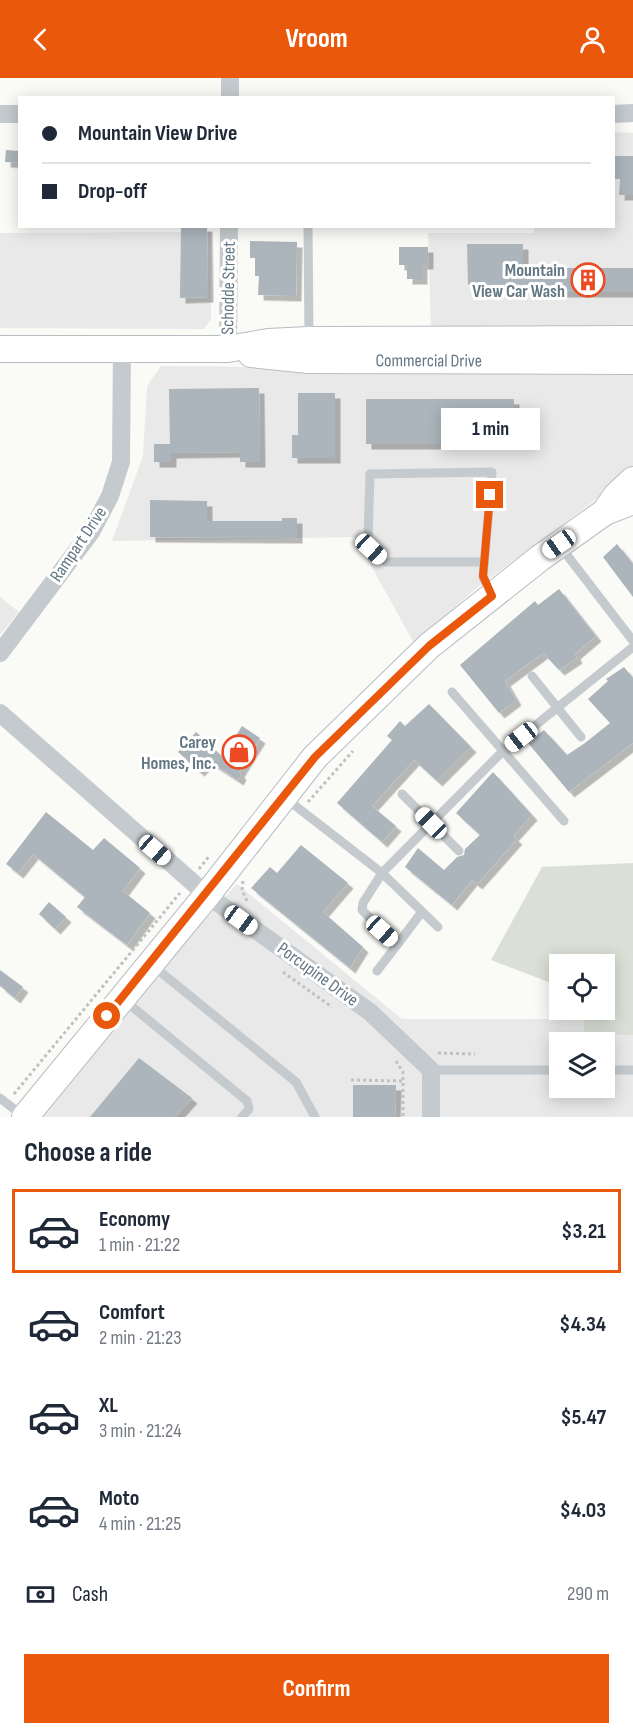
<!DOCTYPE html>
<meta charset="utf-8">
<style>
:root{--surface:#fff;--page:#f6f6f7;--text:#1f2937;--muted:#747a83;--line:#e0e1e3;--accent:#ea580c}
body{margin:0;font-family:"Sofia Sans Condensed",sans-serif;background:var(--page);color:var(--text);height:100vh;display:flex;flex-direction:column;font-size:22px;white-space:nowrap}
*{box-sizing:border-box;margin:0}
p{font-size:20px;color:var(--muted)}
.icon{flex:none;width:33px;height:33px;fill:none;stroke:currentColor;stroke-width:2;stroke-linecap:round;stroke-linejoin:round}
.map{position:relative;height:1039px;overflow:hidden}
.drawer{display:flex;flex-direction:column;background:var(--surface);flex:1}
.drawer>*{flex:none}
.top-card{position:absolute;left:18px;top:18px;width:597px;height:132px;border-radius:0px;box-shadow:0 3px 15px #0003;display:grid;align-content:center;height:132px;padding:0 24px;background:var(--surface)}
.controls{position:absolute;left:549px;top:876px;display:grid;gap:12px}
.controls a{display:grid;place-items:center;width:66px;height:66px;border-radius:0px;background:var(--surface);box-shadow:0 3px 15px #0003;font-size:30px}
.end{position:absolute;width:27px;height:27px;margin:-14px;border:8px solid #ea580c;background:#fff;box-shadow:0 0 0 3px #fff}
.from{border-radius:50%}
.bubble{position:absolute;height:42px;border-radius:0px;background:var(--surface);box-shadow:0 3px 15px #0003;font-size:20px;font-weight:700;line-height:42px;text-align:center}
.car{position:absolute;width:18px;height:36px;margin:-18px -9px;border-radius:8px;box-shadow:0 0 4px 2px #0007;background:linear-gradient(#fff 24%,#345 0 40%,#fff 0 76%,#345 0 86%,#fff 0)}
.top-card b{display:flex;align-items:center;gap:21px;height:57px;font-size:22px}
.top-card b+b{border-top:2px solid var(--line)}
.top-card i{width:15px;height:15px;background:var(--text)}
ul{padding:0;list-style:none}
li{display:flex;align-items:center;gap:18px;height:84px;margin:0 12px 9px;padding:0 12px;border:3px solid transparent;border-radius:0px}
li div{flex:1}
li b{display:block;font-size:22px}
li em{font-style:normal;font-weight:700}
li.selected{border-color:var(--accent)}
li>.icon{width:54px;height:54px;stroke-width:1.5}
h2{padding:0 24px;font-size:27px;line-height:72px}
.pay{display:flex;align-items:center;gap:15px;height:66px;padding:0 24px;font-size:22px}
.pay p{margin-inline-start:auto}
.button{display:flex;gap:12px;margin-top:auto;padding:12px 24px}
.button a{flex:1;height:69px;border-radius:0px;background:var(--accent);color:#fff;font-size:24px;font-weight:700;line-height:69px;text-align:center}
header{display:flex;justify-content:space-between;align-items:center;height:78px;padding:0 24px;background:var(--accent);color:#fff;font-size:27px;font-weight:700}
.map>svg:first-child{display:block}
.built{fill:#e8e9e8;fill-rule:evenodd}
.green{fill:#dae0d6}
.building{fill:#abb5bb;filter:url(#shadow)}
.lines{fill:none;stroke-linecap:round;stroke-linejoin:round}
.secondary-casing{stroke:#b7bdc2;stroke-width:28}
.path{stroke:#bec2c4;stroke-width:3;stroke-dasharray:3 3;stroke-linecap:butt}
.lane{stroke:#c4cacd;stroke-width:9}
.street{stroke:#c4cacd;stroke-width:18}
.secondary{stroke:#fff;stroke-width:26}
.route{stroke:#ea580c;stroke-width:8}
.labels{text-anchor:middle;stroke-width:6;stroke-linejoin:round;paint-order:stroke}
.poi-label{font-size:18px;font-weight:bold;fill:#637784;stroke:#fff;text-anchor:end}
.street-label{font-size:18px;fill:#637784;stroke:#fff}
</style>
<header><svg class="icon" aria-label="back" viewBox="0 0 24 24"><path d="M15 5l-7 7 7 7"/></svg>Vroom<svg class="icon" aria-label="person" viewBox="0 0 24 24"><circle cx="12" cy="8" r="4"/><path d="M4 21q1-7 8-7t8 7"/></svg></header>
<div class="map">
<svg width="633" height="1039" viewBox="0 0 633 1039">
<defs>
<filter id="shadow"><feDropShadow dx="5.5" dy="5.5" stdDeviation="0" flood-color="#0004"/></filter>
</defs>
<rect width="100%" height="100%" fill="#fafaf7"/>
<g class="built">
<path d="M614 54 633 55V247L431 250 428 155H534V149L614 148Z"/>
<path d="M211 154V241L204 251 0 250V155Z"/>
<path d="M161 288 633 293V394L478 509 414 565 355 459 112 463 143 378 147 308Z"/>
<path d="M0 519 19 534 0 557Z"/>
<path d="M237 806 402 941H633V1039H42L146 908ZM560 964H604V1010H560Z"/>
</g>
<path class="green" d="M633 785V957L584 956 583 932H604V886H560L559 908 491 882 542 789Z"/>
<g class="building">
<path d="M6 72 20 73V85L5 84Z"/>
<path d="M615 78H633V117H619L620 101H615Z"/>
<path d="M181 148H207L208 219 180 220Z"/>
<path d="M250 163 297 164 296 218 258 217 259 198H255V180H250Z"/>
<path d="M467 166H523V190H633V214H543V206L468 207Z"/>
<path d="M399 169H428V186H422V201H407V187H399Z"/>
<path d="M259 310 260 384H240V374L171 375V384H154V366H170L169 311Z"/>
<path d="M298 315H335V380H292V357H298Z"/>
<path d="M366 321H514V342H523V359H512V366H366Z"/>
<path d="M150 422 207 423V443H282V440H297V460L150 459Z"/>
<path d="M617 466 633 486V519L603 479Z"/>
<path d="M559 511 596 558 575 576 577 580 559 592 543 575 505 603 516 622 499 635 460 587 535 523 538 527Z"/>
<path d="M624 589 633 600V665L569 714 528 665 544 652 567 677 585 665 610 645 588 621 608 603 606 601Z"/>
<path d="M429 626 471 669 437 703 414 682 372 728 396 748 382 764 337 725 392 662 387 658 400 643 405 648Z"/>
<path d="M242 648 260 660 239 694 241 697 238 702 209 683 199 693 178 674 196 654 223 679Z"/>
<path d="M493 694 532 737 513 758 517 761 477 806 472 802 452 827 405 789 418 770 444 792 457 779 464 777 465 771 480 757 456 735Z"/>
<path d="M46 734 93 772 104 760 140 790 123 813 150 835 127 867 77 829 85 819 33 776 18 795 6 786Z"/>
<path d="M301 767 348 805 323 834 363 869 350 890 251 810 270 789 277 795Z"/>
<path d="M49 824 66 839 55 851 39 836Z"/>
<path d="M0 892 23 909 15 920 0 908Z"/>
<path d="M139 980 192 1020 175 1039H90Z"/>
<path d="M353 1007H396L395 1039H353Z"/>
</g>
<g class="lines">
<g class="secondary-casing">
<g id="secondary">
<path d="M0 271H228L268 264 309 262 633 261"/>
<path id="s1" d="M251 276 308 282 633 283"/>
<path d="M607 431 616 418 633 402"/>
<path d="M25 1039 207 817 315 679 429 568 540 480 605 434 633 423"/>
</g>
</g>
<g class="path">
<path d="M308 724 353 673"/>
<path d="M199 791 210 777"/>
<path d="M243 803 242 812 248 825"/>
<path d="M283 894 332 929"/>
<path d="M438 975 475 976"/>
<path d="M396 983 403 994V1039"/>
<path d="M351 1002 403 1003"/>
<path d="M14 1016 180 815"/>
</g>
<g class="lane">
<path d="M308 148 309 260"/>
<path d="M560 468 633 563"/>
<path d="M484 484H386C376 477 371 472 368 461L370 396 492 394 483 499 491 515"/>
<path d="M532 598 581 659"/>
<path d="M452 614 564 743"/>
<path d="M402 716 459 773"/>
<path d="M284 719 382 795 502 674 633 569"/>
<path d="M421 835 397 867 362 832 363 825 382 795 438 849"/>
<path d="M152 887 296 1004 315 1039"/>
<path d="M377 893 397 867"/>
<path d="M124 922 247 1023 249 1031 242 1039"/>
<path d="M431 992H560"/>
<path d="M604 992H633"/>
<path d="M0 1020 23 1038"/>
</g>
<g class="street">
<path d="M230 20V0"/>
<path d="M0 36H20"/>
<path d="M614 36 633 35"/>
<path d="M228 271 229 148"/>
<path d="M0 575 91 454 110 418 121 384 122 271"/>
<path d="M0 635 207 817 370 934 431 992V1039"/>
</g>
<use href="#secondary" class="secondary"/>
</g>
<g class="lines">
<path class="route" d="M107 938 315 679 429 568 492 518 483 498 490 417"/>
</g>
<defs>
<g id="building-ring" transform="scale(1.725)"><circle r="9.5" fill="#fff" stroke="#ed4a24" stroke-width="1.5"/><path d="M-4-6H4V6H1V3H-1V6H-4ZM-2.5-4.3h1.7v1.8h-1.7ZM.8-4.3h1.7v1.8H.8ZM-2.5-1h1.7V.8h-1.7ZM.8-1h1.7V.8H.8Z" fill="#ed4a24"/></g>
<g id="shop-ring" transform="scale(1.725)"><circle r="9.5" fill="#fff" stroke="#ed4a24" stroke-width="1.5"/><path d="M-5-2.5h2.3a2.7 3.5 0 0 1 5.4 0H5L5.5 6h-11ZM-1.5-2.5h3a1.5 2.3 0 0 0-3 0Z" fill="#ed4a24"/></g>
</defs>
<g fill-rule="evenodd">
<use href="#building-ring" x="588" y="202"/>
<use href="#shop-ring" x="239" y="674"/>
</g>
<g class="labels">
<g class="poi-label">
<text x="565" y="198">Mountain<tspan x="565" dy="21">View Car Wash</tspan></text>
<text x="216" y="670">Carey<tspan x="216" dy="21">Homes, Inc.</tspan></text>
</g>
<g class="street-label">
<text transform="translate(228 210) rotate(-89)" y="6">Schodde Street</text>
<text dy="6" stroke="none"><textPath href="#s1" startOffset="178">Commercial Drive</textPath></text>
<text transform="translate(78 466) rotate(-56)" y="6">Rampart Drive</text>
<text transform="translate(318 896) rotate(36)" y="6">Porcupine Drive</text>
</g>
</g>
</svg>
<div class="controls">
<a><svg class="icon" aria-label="locate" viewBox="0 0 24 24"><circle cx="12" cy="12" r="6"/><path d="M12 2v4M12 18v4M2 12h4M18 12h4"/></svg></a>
<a><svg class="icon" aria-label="layers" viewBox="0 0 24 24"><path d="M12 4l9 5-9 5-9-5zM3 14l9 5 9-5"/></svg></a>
</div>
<i class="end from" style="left:107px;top:938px"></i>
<i class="end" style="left:490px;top:417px"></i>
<div class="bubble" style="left:441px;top:330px;width:99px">1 min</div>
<i class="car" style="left:559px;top:466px;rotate:235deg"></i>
<i class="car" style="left:371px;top:471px;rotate:133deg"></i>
<i class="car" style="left:521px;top:659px;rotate:232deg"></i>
<i class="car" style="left:431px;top:745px;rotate:315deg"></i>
<i class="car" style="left:155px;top:772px;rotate:131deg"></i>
<i class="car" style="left:241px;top:842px;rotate:126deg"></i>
<i class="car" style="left:382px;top:853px;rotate:132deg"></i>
<div class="top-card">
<b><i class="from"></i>Mountain View Drive</b>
<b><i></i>Drop-off</b>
</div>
</div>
<section class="drawer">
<h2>Choose a ride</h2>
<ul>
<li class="selected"><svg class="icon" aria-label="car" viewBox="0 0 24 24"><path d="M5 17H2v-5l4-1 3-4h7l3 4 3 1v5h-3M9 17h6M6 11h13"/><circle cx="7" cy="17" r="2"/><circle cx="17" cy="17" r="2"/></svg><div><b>Economy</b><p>1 min · 21:22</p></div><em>$3.21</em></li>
<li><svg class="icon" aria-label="car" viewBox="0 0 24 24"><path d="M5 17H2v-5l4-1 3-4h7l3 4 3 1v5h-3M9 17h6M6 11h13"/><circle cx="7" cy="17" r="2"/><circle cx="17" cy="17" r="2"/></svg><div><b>Comfort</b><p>2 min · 21:23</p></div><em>$4.34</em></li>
<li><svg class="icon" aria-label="car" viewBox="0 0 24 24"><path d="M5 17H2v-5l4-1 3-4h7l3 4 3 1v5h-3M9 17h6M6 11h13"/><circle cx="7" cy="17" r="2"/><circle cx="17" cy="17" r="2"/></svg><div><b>XL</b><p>3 min · 21:24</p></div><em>$5.47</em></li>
<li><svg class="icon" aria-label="car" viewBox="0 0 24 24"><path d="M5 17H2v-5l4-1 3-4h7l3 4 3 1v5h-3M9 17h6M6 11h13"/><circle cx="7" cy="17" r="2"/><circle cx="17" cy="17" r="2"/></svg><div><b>Moto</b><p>4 min · 21:25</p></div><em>$4.03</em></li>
</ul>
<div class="pay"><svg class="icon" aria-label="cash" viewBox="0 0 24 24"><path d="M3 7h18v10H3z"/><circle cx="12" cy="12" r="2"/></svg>Cash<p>290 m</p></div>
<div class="button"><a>Confirm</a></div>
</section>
